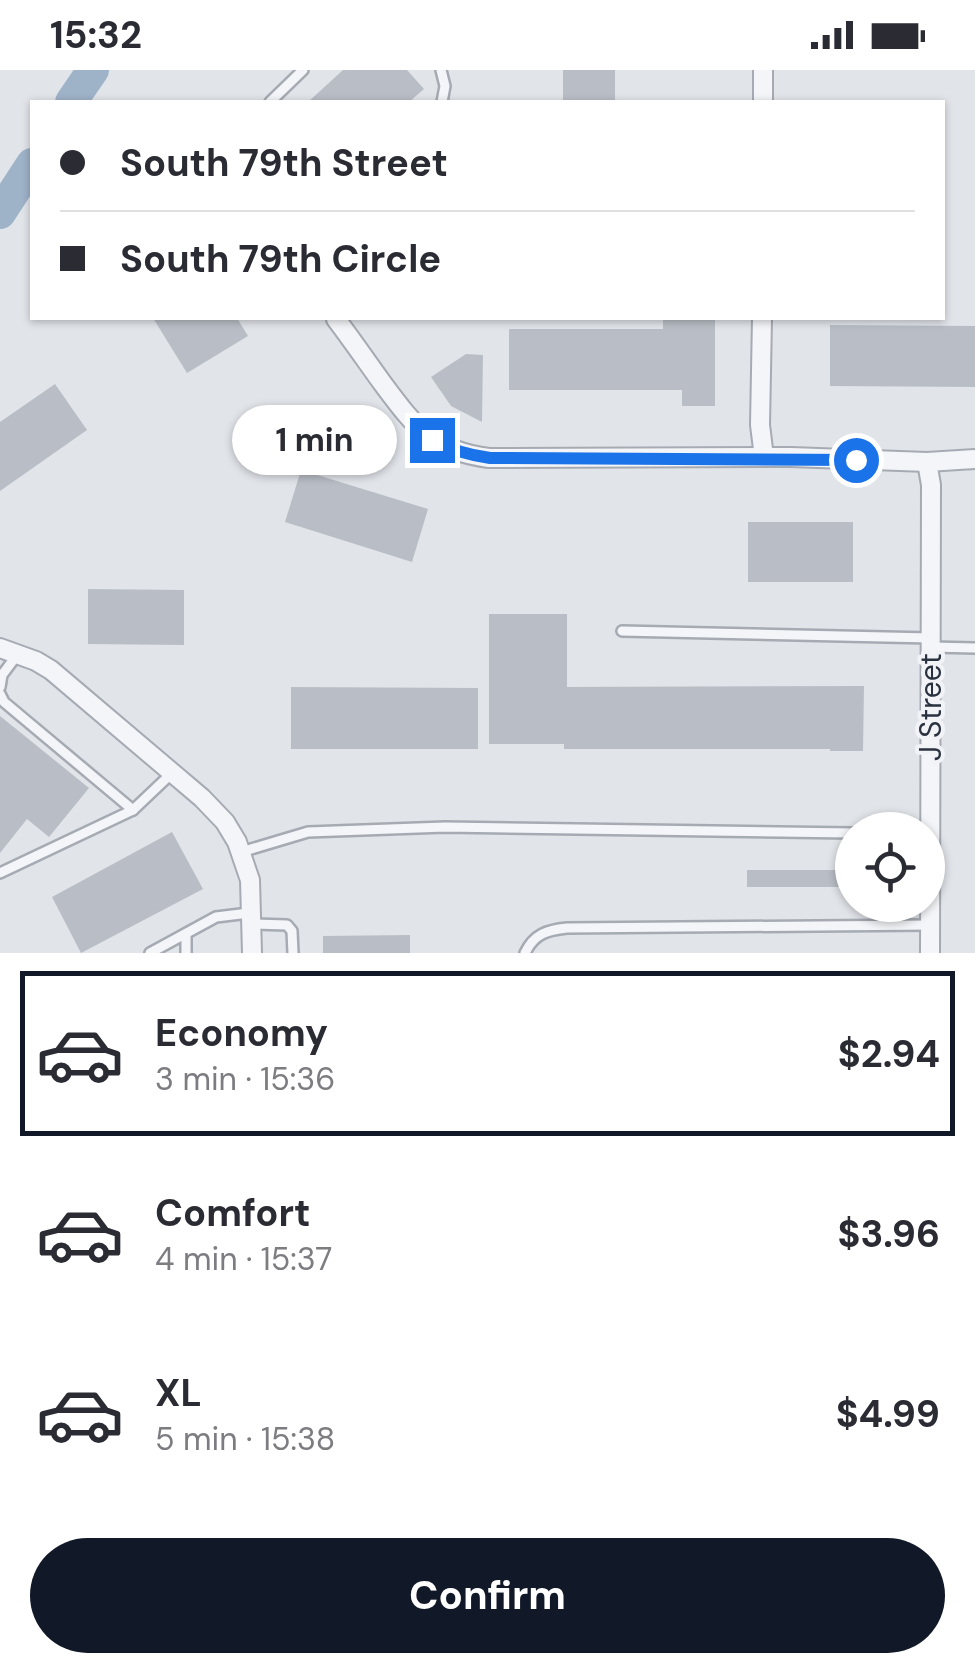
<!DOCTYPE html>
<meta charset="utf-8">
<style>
:root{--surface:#fff;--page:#f7f7f7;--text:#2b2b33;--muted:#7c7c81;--line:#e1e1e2;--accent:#111827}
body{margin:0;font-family:"DM Sans",sans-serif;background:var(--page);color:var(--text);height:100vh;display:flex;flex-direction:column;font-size:38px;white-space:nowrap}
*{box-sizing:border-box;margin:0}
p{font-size:32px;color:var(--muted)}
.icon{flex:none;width:55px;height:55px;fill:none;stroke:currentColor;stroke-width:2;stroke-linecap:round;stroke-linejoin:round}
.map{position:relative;height:883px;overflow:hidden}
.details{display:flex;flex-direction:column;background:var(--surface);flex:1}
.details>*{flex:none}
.hud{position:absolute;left:30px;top:30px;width:915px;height:220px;border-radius:0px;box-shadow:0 2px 8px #0004;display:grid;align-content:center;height:220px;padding:0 30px;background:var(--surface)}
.controls{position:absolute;left:835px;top:742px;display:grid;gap:20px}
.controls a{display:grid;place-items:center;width:110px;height:110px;border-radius:50%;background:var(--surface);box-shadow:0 2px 8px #0004;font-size:50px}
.end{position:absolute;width:45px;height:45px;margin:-22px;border:12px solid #1a73e8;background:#fff;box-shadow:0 0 0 5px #fff}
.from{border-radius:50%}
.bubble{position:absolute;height:70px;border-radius:35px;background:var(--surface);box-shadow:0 2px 8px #0004;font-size:32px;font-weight:700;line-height:70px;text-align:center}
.hud b{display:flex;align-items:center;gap:35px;height:95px;font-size:38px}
.hud b+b{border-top:2px solid var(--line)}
.hud i{width:25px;height:25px;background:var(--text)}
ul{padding:18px 0 0;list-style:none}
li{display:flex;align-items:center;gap:30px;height:165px;margin:0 20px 15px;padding:0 10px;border:5px solid transparent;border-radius:0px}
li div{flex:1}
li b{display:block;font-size:38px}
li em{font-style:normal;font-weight:700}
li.current{border-color:var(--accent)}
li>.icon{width:90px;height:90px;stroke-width:1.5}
.cta{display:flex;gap:20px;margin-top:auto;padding:20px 30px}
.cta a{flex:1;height:115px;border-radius:60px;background:var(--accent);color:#fff;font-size:40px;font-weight:700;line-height:115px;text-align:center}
.status{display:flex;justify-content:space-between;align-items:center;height:70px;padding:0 50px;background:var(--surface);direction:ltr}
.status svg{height:28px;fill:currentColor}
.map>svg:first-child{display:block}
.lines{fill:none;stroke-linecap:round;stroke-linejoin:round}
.river{stroke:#9eb2c8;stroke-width:32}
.building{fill:#b9bec6}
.service-casing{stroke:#a6abb3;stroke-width:14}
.minor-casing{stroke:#a6abb3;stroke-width:22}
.service{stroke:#f4f5f8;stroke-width:9}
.minor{stroke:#f4f5f8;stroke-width:18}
.route{stroke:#1a73e8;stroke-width:12}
.labels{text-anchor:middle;stroke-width:8;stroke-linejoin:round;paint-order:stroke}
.street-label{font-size:30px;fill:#2a3240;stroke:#f1f3f7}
</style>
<div class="status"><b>15:32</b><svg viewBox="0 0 49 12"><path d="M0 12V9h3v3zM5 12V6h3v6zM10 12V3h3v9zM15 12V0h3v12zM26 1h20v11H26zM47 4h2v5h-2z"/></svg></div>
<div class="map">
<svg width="975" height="883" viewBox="0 0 975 883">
<rect width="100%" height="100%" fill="#e1e4e9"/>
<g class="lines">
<g class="river">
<path d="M71 32 93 0"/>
<path d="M0 143 32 94"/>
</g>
</g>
<g class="building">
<path d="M343 0H407L424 19 409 32H308Z"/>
<rect x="563" y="0" width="52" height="30"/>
<path d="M153 248H237L248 266 187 303Z"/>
<path d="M663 248H715V336H682V320H509V259H663Z"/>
<path d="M830 255 975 256V317L830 316Z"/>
<path d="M466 284 483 285 482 352 451 336 431 307Z"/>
<path d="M55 314 87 360 0 421V352Z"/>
<path d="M301 400 428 439 412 492 285 452Z"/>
<rect x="748" y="452" width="105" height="60"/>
<path d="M88 519 184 520V575L88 574Z"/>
<path d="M489 544H567V617L864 616 863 681H830V679H564V674H489Z"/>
<path d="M291 617 478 618V679H291Z"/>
<path d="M0 646 89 718 49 767 27 749 0 783Z"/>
<path d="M172 762 203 819 81 883 52 827Z"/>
<rect x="747" y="800" width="105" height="17"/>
<path d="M410 865V883H323V866Z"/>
</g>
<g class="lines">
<g class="service-casing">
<g id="service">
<path d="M441 0 445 16 442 32"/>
<path d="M270 32 303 0"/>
<path d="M622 561 931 568"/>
<path d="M931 577 975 578"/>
<path d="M0 617 2 605 17 585"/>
<path d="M0 624 4 632 133 740"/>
<path d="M241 782 308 762 445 757 852 763"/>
<path d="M0 803 133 740 172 703"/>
<path d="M252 854 287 855 292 861 293 883"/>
<path d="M186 864V883"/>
<path d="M150 883 216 847 249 843"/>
<path d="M525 883C534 864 547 860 567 858L930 855"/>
</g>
</g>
<g class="minor-casing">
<g id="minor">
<path d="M763 32V0"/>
<path d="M762 248 760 355 764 387"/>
<path d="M336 249C352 270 367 292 383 314 415 357 433 381 489 388L791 387 927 392 975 389"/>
<path d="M927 392 931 415 930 883"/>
<path d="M0 578 36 591 51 600 202 728 225 752 237 772 250 810 252 883"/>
</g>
</g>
<use href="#service" class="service"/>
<use href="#minor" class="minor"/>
</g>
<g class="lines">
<path class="route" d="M432 370C451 380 468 385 490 388L856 390"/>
</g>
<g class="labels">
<g class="street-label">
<text transform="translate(931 637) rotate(-90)" y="10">J Street</text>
</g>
</g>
</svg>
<div class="controls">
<a><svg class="icon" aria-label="locate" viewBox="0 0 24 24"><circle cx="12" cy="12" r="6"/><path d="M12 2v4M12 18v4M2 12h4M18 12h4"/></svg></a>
</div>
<i class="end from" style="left:856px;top:390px"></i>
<i class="end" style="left:432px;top:370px"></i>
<div class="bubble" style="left:232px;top:335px;width:165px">1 min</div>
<div class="hud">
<b><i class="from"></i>South 79th Street</b>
<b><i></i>South 79th Circle</b>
</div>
</div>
<section class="details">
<ul>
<li class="current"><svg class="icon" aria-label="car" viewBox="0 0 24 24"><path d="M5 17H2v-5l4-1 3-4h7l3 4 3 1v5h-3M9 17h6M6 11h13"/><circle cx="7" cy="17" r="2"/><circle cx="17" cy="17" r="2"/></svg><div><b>Economy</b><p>3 min · 15:36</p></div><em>$2.94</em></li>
<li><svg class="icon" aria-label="car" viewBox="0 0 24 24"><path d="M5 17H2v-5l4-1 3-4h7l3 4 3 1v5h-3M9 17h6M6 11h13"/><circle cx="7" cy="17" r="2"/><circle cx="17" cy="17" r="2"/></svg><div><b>Comfort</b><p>4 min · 15:37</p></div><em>$3.96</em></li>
<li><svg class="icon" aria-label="car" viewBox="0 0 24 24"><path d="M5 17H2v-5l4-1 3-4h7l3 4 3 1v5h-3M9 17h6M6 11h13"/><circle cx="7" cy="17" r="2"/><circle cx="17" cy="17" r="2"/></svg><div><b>XL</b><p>5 min · 15:38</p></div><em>$4.99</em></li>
</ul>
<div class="cta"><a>Confirm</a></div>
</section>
